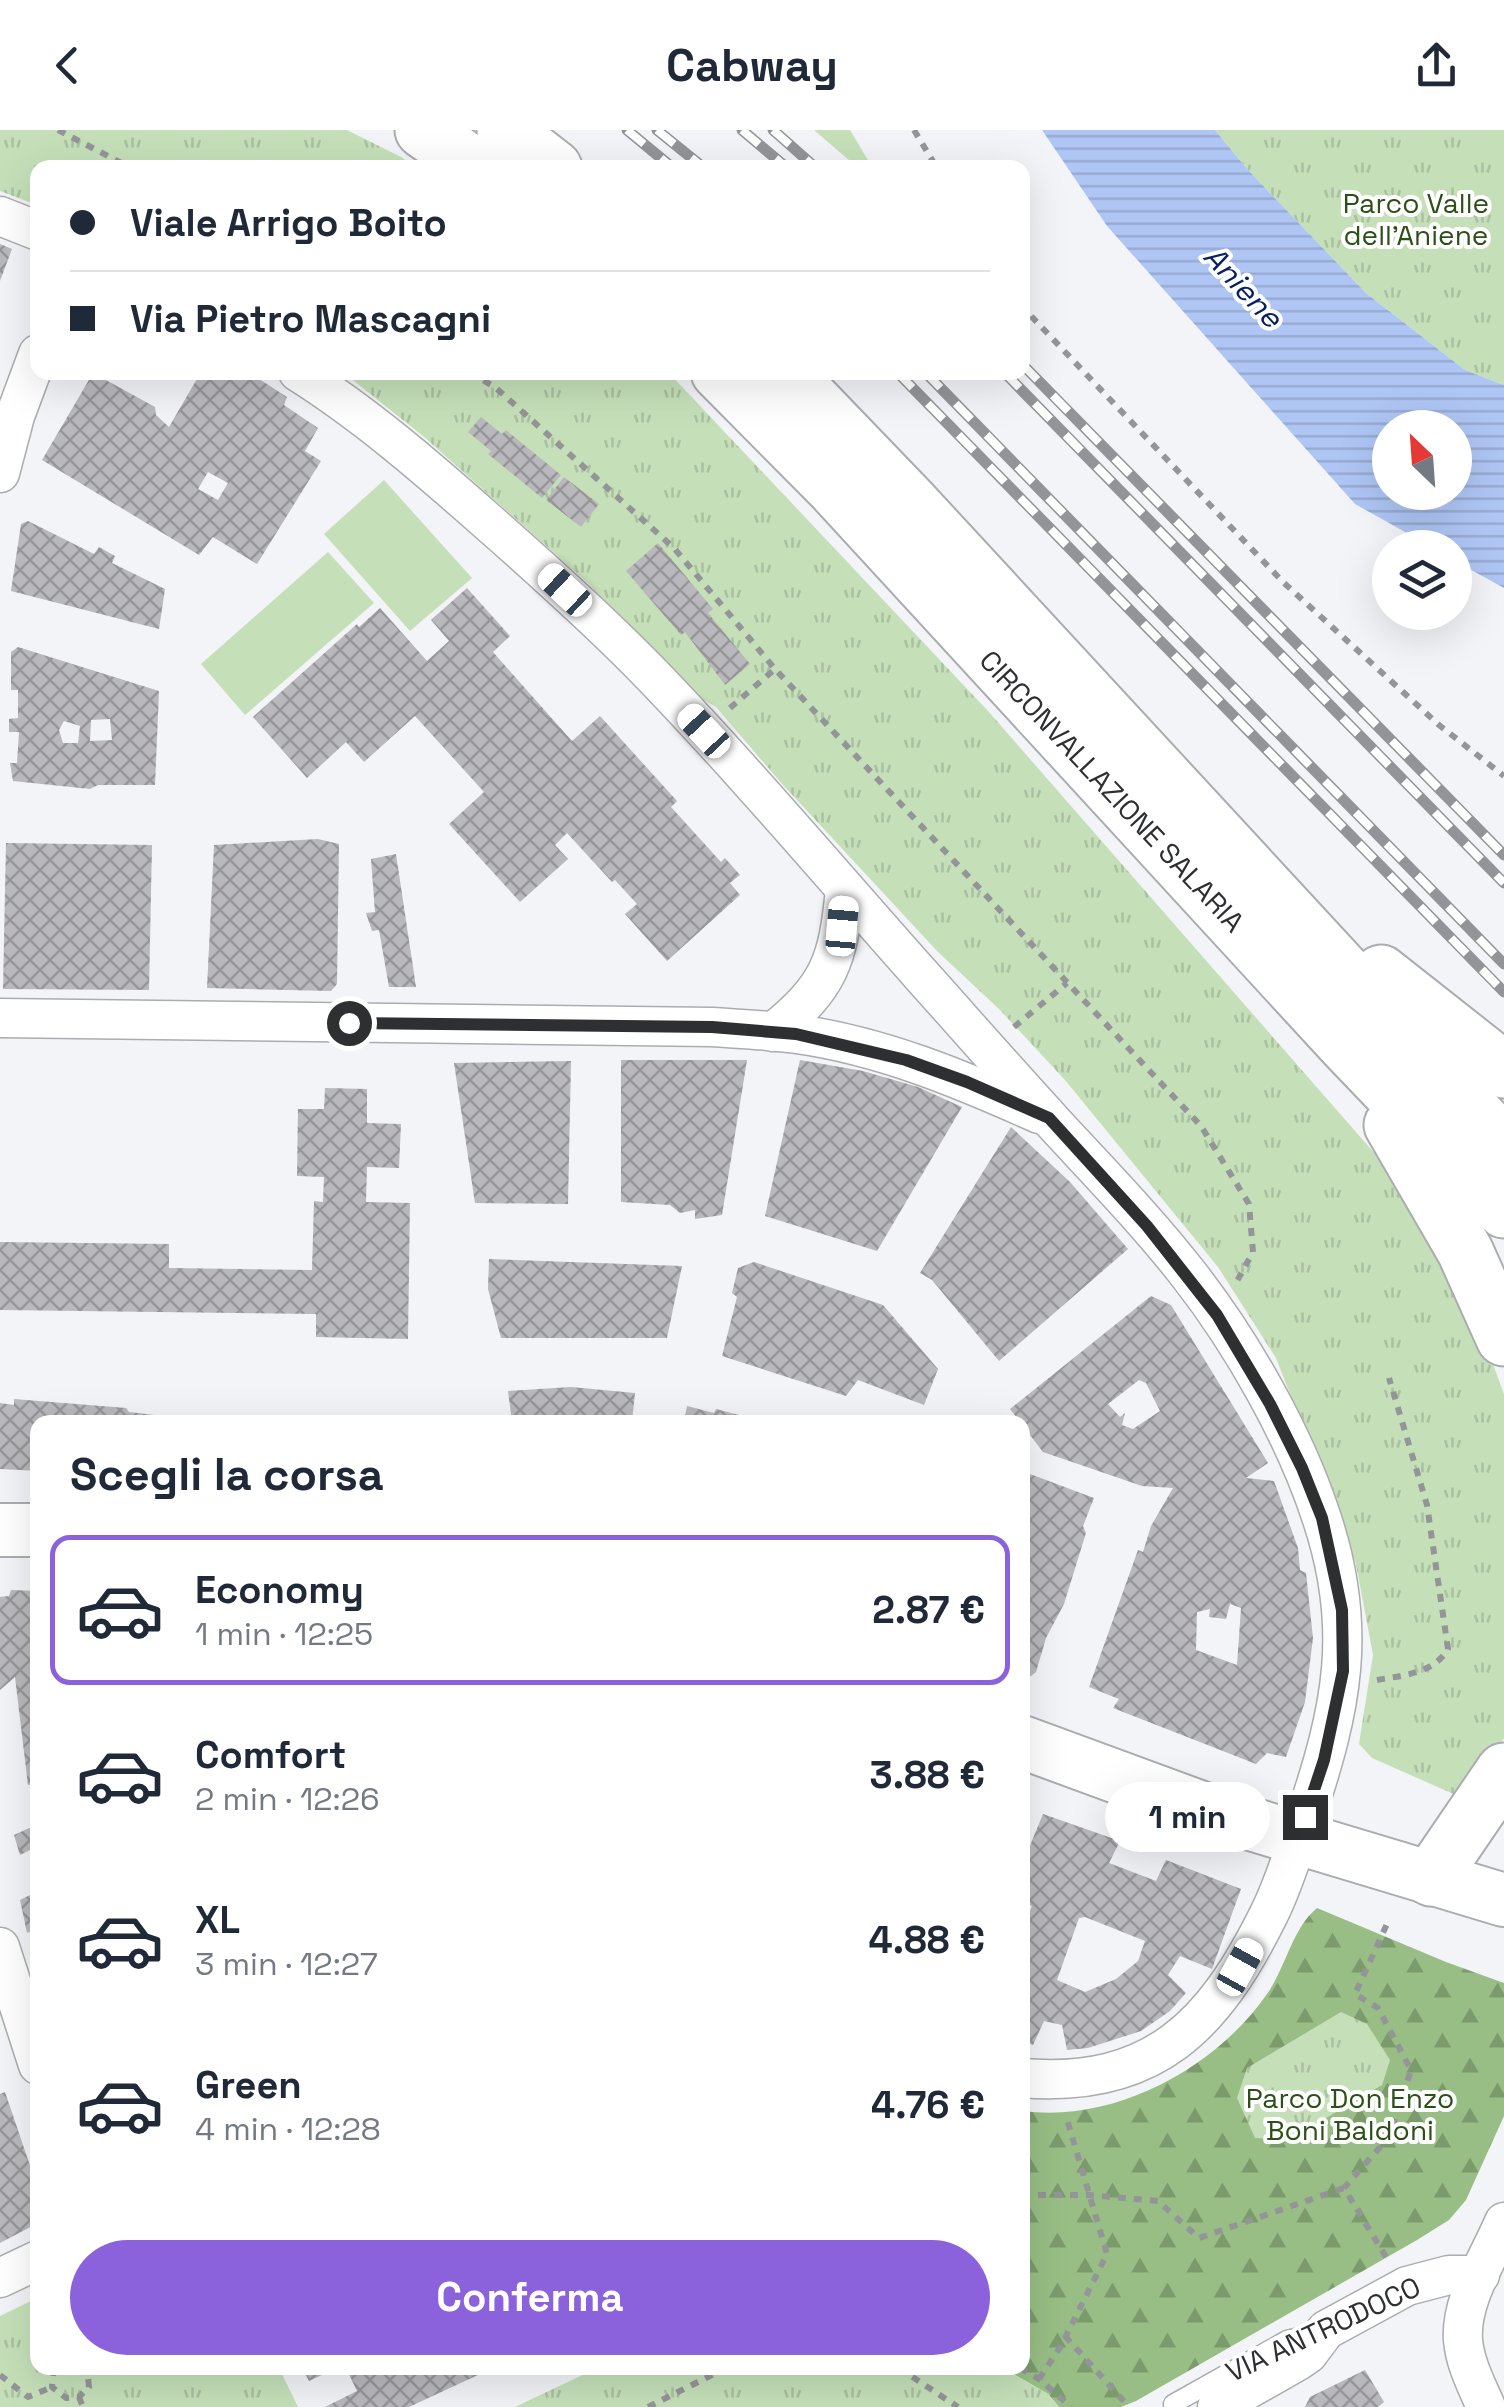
<!DOCTYPE html>
<html lang="it">
<meta charset="utf-8">
<style>
:root{--surface:#fff;--page:#f6f6f7;--text:#1f2937;--muted:#747a83;--line:#e0e1e3;--accent:#8c62dc}
body{margin:0;font-family:"Space Grotesk",sans-serif;background:var(--page);color:var(--text);height:100vh;display:flex;flex-direction:column;font-size:38px;white-space:nowrap}
*{box-sizing:border-box;margin:0}
p{font-size:32px;color:var(--muted)}
.icon{flex:none;width:55px;height:55px;fill:none;stroke:currentColor;stroke-width:2;stroke-linecap:round;stroke-linejoin:round}
.map{position:relative;flex:1;overflow:hidden}
.panel{position:absolute;left:30px;top:1285px;width:1000px;height:960px;display:flex;flex-direction:column;background:var(--surface);border-radius:20px;box-shadow:0 10px 40px #0002}
.panel>*{flex:none}
.banner{position:absolute;left:30px;top:30px;width:1000px;height:220px;border-radius:20px;box-shadow:0 10px 40px #0002;display:grid;align-content:center;height:220px;padding:0 40px;background:var(--surface)}
.needle{width:65px;rotate:335deg}
.controls{position:absolute;left:1372px;top:280px;display:grid;gap:20px}
.controls a{display:grid;place-items:center;width:100px;height:100px;border-radius:50%;background:var(--surface);box-shadow:0 10px 40px #0002;font-size:50px}
.end{position:absolute;width:45px;height:45px;margin:-22px;border:12px solid #2e2f31;background:#fff;box-shadow:0 0 0 5px #fff}
.from{border-radius:50%}
.bubble{position:absolute;height:70px;border-radius:35px;background:var(--surface);box-shadow:0 10px 40px #0002;font-size:32px;font-weight:600;line-height:70px;text-align:center}
.car{position:absolute;width:30px;height:60px;margin:-30px -15px;border-radius:12px;box-shadow:0 0 8px 2px #0007;background:linear-gradient(#fff 24%,#345 0 40%,#fff 0 76%,#345 0 86%,#fff 0)}
.banner b{display:flex;align-items:center;gap:35px;height:95px;font-size:38px}
.banner b+b{border-top:2px solid var(--line)}
.banner i{width:25px;height:25px;background:var(--text)}
ul{padding:0;list-style:none}
li{display:flex;align-items:center;gap:30px;height:150px;margin:0 20px 15px;padding:0 20px;border:5px solid transparent;border-radius:20px}
li div{flex:1}
li b{display:block;font-size:38px}
li em{font-style:normal;font-weight:600}
li.on{border-color:var(--accent)}
li>.icon{width:90px;height:90px;stroke-width:1.5}
h2{padding:0 40px;font-size:45px;line-height:120px}
.cta{display:flex;gap:20px;margin-top:auto;padding:20px 40px}
.cta a{flex:1;height:115px;border-radius:60px;background:var(--accent);color:#fff;font-size:40px;font-weight:600;line-height:115px;text-align:center}
header{display:flex;justify-content:space-between;align-items:center;height:130px;padding:0 40px;background:var(--surface);font-size:45px;font-weight:600}
.map>svg:first-child{display:block}
.green{fill:#c5e0b9}
.forest{fill:url(#forest-firs)}
.park{fill:url(#park-tufts)}
.water{fill:url(#water-rules);fill-rule:evenodd}
.building{fill:url(#building-cross-hatch);fill-rule:evenodd}
.lines{fill:none;stroke-linecap:round;stroke-linejoin:round}
.lane-casing{stroke:#aaacaf;stroke-width:21}
.street-casing{stroke:#aaacaf;stroke-width:41}
.secondary-casing{stroke:#aaacaf;stroke-width:56}
.highway-casing{stroke:#aaacaf;stroke-width:59}
.path{stroke:#939598;stroke-width:6;stroke-dasharray:8 8;stroke-linecap:butt}
.lane{stroke:#fff;stroke-width:18}
.street{stroke:#fff;stroke-width:38}
.secondary{stroke:#fff;stroke-width:52}
.highway{stroke:#fff;stroke-width:55}
.rail-casing{stroke:#929497;stroke-width:11}
.rail{stroke:#fff;stroke-width:8;stroke-dasharray:22;stroke-linecap:butt}
.route{stroke:#2e2f31;stroke-width:12}
.labels{text-anchor:middle;stroke-width:8;stroke-linejoin:round;paint-order:stroke}
.park-label{font-size:28px;fill:#2c5017;stroke:#fff}
.street-label{font-size:28px;fill:#2e2f31;stroke:#fff}
.water-label{font-size:30px;font-style:italic;fill:#082162;stroke:#fff}
</style>
<header><svg class="icon" aria-label="back" viewBox="0 0 24 24"><path d="M15 5l-7 7 7 7"/></svg>Cabway<svg class="icon" aria-label="share" viewBox="0 0 24 24"><path d="M12 15V3M7 8l5-5 5 5M5 13v7h14v-7"/></svg></header>
<div class="map">
<svg width="1504" height="2277" viewBox="0 0 1504 2277">
<defs>
<pattern id="forest-firs" width="22" height="20" patternUnits="userSpaceOnUse" patternTransform="scale(2.5)"><rect width="22" height="20" fill="#98be85"/><path d="M5 1l3.5 6h-7zM16 11l3.5 6h-7z" fill="#7c9b6d"/></pattern>
<pattern id="park-tufts" width="24" height="20" patternUnits="userSpaceOnUse" patternTransform="scale(2.5)"><rect width="24" height="20" fill="#c5e0b9"/><path d="M3 7l-1-3M5 7V3M7 7l1-3M15 17l-1-3M17 17v-4M19 17l1-3" fill="none" stroke="#aac0a0"/></pattern>
<pattern id="water-rules" width="6" height="5" patternUnits="userSpaceOnUse" patternTransform="scale(2.5)"><rect width="6" height="5" fill="#afc6f5"/><path d="M0 2.5h6" fill="none" stroke="#97aad2"/></pattern>
<pattern id="building-cross-hatch" width="8" height="8" patternUnits="userSpaceOnUse" patternTransform="scale(2.5)"><rect width="8" height="8" fill="#b9b8bc"/><path d="M0 0l8 8M0 8l8-8" fill="none" stroke="#979699"/></pattern>
</defs>
<rect width="100%" height="100%" fill="#f2f4f8"/>
<g class="green">
<path d="M814 0H850L872 37H857Z"/>
<path d="M384 350 472 448 410 501 324 404Z"/>
<path d="M328 422 374 473 245 585 201 534Z"/>
</g>
<path class="forest" d="M1317 1778 1446 1832 1504 1853V1986L1466 2070 1449 2090 1417 2110 1136 2271 1121 2277H1059L1048 2264 1003 2238H1022L1023 1981C1114 1993 1215 1939 1267 1864 1286 1837 1292 1799 1317 1778Z"/>
<g class="park">
<path d="M0 0H347L401 27 415 37 38 38 37 75 0 61Z"/>
<path d="M1215 0H1504V255L1465 240 1366 163 1248 40Z"/>
<path d="M344 243H669L988 581 1404 1057 1486 1215 1504 1264V1608L1467 1670 1372 1628 1359 1614 1373 1525 1356 1434 1276 1228 1218 1137 1065 950 999 879 938 822 783 655 716 577 677 555 590 455 423 306Z"/>
<path d="M1341 1882 1367 1894 1390 1930 1382 1955 1289 2010 1255 2008 1237 1968 1247 1938Z"/>
<path d="M37 2168 38 2238H279L298 2277H0V2186Z"/>
<path d="M590 2238H1003L1048 2264 1059 2277H515L591 2241Z"/>
</g>
<path class="water" d="M1042 0H1215L1248 40 1366 163 1465 240 1504 255V458L1455 431V418L1432 417 1355 374 1107 96ZM1390 298H1455V362H1390Z"/>
<g class="building">
<path d="M0 114 12 119 0 151Z"/>
<path d="M201 242H248L287 267 284 275 318 298 305 321 321 331 257 434 213 407 199 425 42 330 93 243 155 277 156 285 169 297ZM208 342 228 353 218 370 198 359Z"/>
<path d="M481 287 502 304 506 300 561 345 542 368 488 324 491 321 468 302Z"/>
<path d="M564 347 599 374 581 397 546 370Z"/>
<path d="M28 391 94 424 99 417 115 426 112 433 165 459 159 499 11 461 21 394Z"/>
<path d="M658 413 713 479 708 483 750 534 725 555 685 502 681 505 626 441Z"/>
<path d="M467 458 510 506 493 522 572 611 600 586 677 671 671 677 721 732 725 728 740 745 730 753 740 765 667 831 625 784 637 774 615 750 612 752 567 703 555 715 568 729 520 772 449 694 484 662 415 586 364 632 346 612 307 648 253 587 357 494 359 497 380 478 427 531 449 511 431 490Z"/>
<path d="M18 517 159 561 155 655H98L90 659 13 651 10 633H17L19 602H9V589L18 588V560H11V522ZM110 589 112 610 90 611 91 590ZM64 591 80 596 78 613H63L59 600Z"/>
<path d="M318 709 339 714 337 854 331 861 207 858 214 715Z"/>
<path d="M6 713 152 715 149 860 3 859Z"/>
<path d="M396 724 416 857H389L379 800 372 801 366 783 375 782 371 729Z"/>
<path d="M621 930H747L722 1085 695 1089V1080L680 1083 670 1075 621 1072Z"/>
<path d="M800 930 863 941 918 957 962 977 877 1121 765 1086Z"/>
<path d="M571 931 568 1074 475 1073 454 933Z"/>
<path d="M325 958 367 959V993L401 994 399 1038 367 1037 366 1072 410 1073 408 1209 316 1207V1184L0 1180V1112L169 1114V1138L312 1140 314 1071 323 1072 324 1047 297 1046 298 979H324Z"/>
<path d="M1011 997 1070 1052 1128 1119 999 1231 932 1150 920 1143Z"/>
<path d="M489 1129 682 1136 667 1208H501L488 1159Z"/>
<path d="M754 1132 883 1175 938 1239 924 1275 858 1250 846 1266 722 1226 737 1167 732 1163 738 1138Z"/>
<path d="M1151 1166 1171 1175 1268 1333 1246 1348 1274 1351 1298 1418 1300 1440 1306 1443 1313 1508 1305 1572 1286 1627 1267 1623 1256 1634 1113 1578 1119 1569 1089 1557 1138 1420 1143 1422 1151 1396 1173 1358 1142 1356 1043 1322 1010 1279ZM1139 1250 1146 1253 1160 1281 1133 1299 1122 1295 1125 1283 1120 1287 1108 1274ZM1230 1474 1241 1478 1237 1535 1196 1520 1197 1482 1210 1479 1209 1487 1226 1489Z"/>
<path d="M571 1257 635 1263 632 1292H512L508 1261Z"/>
<path d="M14 1269 126 1278 129 1282 197 1290 196 1292H38V1341L0 1339V1273L14 1275Z"/>
<path d="M687 1276 714 1283 716 1279 766 1292H684Z"/>
<path d="M1022 1341 1094 1368 1083 1396 1086 1403 1064 1474 1046 1508 1036 1542 1026 1550 1022 1548Z"/>
<path d="M11 1460 38 1461V1654L28 1655 15 1547 0 1560V1467L9 1466Z"/>
<path d="M1043 1684 1120 1711 1109 1733 1156 1751 1166 1730 1241 1759 1212 1839 1180 1826 1168 1845 1186 1863 1170 1881 1141 1901 1088 1918 1067 1920 1062 1895 1044 1891 1033 1915 1022 1911V1799L1032 1776 1022 1773V1735ZM1085 1787 1145 1811 1138 1831 1116 1849 1085 1862 1057 1850 1079 1788Z"/>
<path d="M38 1694V1716L20 1725 14 1705Z"/>
<path d="M38 1761V1808H36L34 1800 27 1803 20 1770Z"/>
<path d="M5 1962 38 2059V2093L0 2113V1964Z"/>
<path d="M302 2238H337L309 2251Z"/>
<path d="M346 2238H493L409 2277H325L357 2261Z"/>
<path d="M1365 2240 1384 2272 1378 2277H1305L1310 2267Z"/>
</g>
<g class="lines">
<g class="lane-casing">
<path id="lane" d="M1173 2274 1287 2210 1316 2203"/>
</g>
<g class="street-casing">
<g id="street">
<path d="M0 86 38 101"/>
<path d="M298 242C366 285 427 338 487 391 544 441 601 492 654 547 747 644 833 746 922 846 965 894 1008 943 1052 991 1099 1042 1147 1091 1189 1145 1242 1213 1294 1304 1321 1386 1359 1498 1342 1579 1305 1688 1294 1720 1284 1754 1269 1784 1214 1895 1154 1959 1022 1948"/>
<path d="M0 343 15 286 38 224"/>
<path d="M0 888 712 897C740 899 769 900 797 904 882 916 961 949 1039 984"/>
<path d="M773 902C830 856 838 831 845 759"/>
<path d="M0 1817 38 1935"/>
<path d="M0 2148 38 2130"/>
<path d="M1217 2277 1298 2231 1308 2224 1326 2200 1407 2156 1449 2145H1480"/>
<path d="M1486 2277C1477 2256 1465 2234 1463 2210 1460 2170 1489 2128 1504 2092"/>
</g>
</g>
<g class="secondary-casing">
<g id="secondary">
<path d="M0 1400H38"/>
<path d="M1022 1612 1218 1684 1504 1770"/>
</g>
</g>
<g class="highway-casing">
<g id="highway">
<path d="M423 0 477 38"/>
<path d="M505 0 554 38"/>
<path d="M719 242 834 358 1346 915 1504 1080"/>
<path d="M785 242 911 373 1504 1015"/>
<path d="M1381 843 1504 940"/>
<path d="M1392 995 1465 1121 1504 1208"/>
<path d="M1431 1748 1504 1641"/>
</g>
</g>
<g class="path">
<path d="M58 0 131 38"/>
<path d="M914 0 937 38"/>
<path d="M1022 173 1032 187 1283 452 1439 595 1504 646"/>
<path d="M470 242 496 258 674 418 775 539"/>
<path d="M730 578 775 539 1201 996 1249 1074 1253 1122 1237 1151"/>
<path d="M1014 897 1067 853"/>
<path d="M1377 1550C1404 1545 1433 1544 1448 1519L1427 1375 1389 1248"/>
<path d="M1022 2065H1089L1158 2071 1199 2108 1344 2058"/>
<path d="M1386 2127 1344 2058 1389 2007 1411 1940 1378 1878 1355 1864 1387 1794"/>
<path d="M1065 2206 1129 2277"/>
<path d="M54 2238 52 2257 66 2268 79 2267 89 2257 87 2238"/>
<path d="M899 2238 958 2277"/>
<path d="M1020 2238 1039 2249 1071 2277"/>
<path d="M0 2245 28 2267 52 2257"/>
<path d="M1039 2249 1061 2216 1107 2124 1066 1986"/>
<path d="M79 2267 83 2277"/>
<path d="M648 2277 726 2238"/>
</g>
<use href="#lane" class="lane"/>
<use href="#street" class="street"/>
<use href="#secondary" class="secondary"/>
<use href="#highway" class="highway"/>
<g class="rail-casing">
<g id="rail">
<path d="M627 0 673 38"/>
<path d="M657 0 704 38"/>
<path d="M742 0 787 38"/>
<path d="M773 0 816 38"/>
<path d="M1022 234 1504 725"/>
<path d="M897 242 1504 862"/>
<path d="M925 242 1504 834"/>
<path d="M1004 242 1504 753"/>
</g>
</g>
<use href="#rail" class="rail"/>
</g>
<g class="lines">
<path class="route" d="M349 893 712 897 796 904 906 930 967 952 1049 988 1147 1096 1217 1185 1270 1274 1302 1338 1322 1388 1342 1480 1343 1541 1324 1630 1305 1687"/>
</g>
<g class="labels">
<g class="park-label">
<text x="1416" y="83">Parco Valle<tspan x="1416" dy="32">dell'Aniene</tspan></text>
<text x="1350" y="1978">Parco Don Enzo<tspan x="1350" dy="32">Boni Baldoni</tspan></text>
</g>
<g class="street-label">
<text transform="translate(1112 661) rotate(47)" y="10">CIRCONVALLAZIONE SALARIA</text>
<text transform="translate(1323 2199) rotate(-25)" y="10">VIA ANTRODOCO</text>
</g>
<g class="water-label">
<text transform="translate(1243 157) rotate(47)" y="10">Aniene</text>
</g>
</g>
</svg>
<div class="controls">
<a><svg class="needle" viewBox="-14 -14 28 28"><path d="M0-13l5 13h-10z" fill="#e53935"/><path d="M0 13l5-13h-10z" fill="#747a83"/></svg></a>
<a><svg class="icon" aria-label="layers" viewBox="0 0 24 24"><path d="M12 4l9 5-9 5-9-5zM3 14l9 5 9-5"/></svg></a>
</div>
<i class="end from" style="left:349px;top:893px"></i>
<i class="end" style="left:1305px;top:1687px"></i>
<div class="bubble" style="left:1105px;top:1652px;width:165px">1 min</div>
<i class="car" style="left:565px;top:460px;rotate:313deg"></i>
<i class="car" style="left:704px;top:601px;rotate:317deg"></i>
<i class="car" style="left:842px;top:796px;rotate:5deg"></i>
<i class="car" style="left:1240px;top:1837px;rotate:29deg"></i>
<div class="banner">
<b><i class="from"></i>Viale Arrigo Boito</b>
<b><i></i>Via Pietro Mascagni</b>
</div>
<section class="panel">
<h2>Scegli la corsa</h2>
<ul>
<li class="on"><svg class="icon" aria-label="car" viewBox="0 0 24 24"><path d="M5 17H2v-5l4-1 3-4h7l3 4 3 1v5h-3M9 17h6M6 11h13"/><circle cx="7" cy="17" r="2"/><circle cx="17" cy="17" r="2"/></svg><div><b>Economy</b><p>1 min · 12:25</p></div><em>2.87 €</em></li>
<li><svg class="icon" aria-label="car" viewBox="0 0 24 24"><path d="M5 17H2v-5l4-1 3-4h7l3 4 3 1v5h-3M9 17h6M6 11h13"/><circle cx="7" cy="17" r="2"/><circle cx="17" cy="17" r="2"/></svg><div><b>Comfort</b><p>2 min · 12:26</p></div><em>3.88 €</em></li>
<li><svg class="icon" aria-label="car" viewBox="0 0 24 24"><path d="M5 17H2v-5l4-1 3-4h7l3 4 3 1v5h-3M9 17h6M6 11h13"/><circle cx="7" cy="17" r="2"/><circle cx="17" cy="17" r="2"/></svg><div><b>XL</b><p>3 min · 12:27</p></div><em>4.88 €</em></li>
<li><svg class="icon" aria-label="car" viewBox="0 0 24 24"><path d="M5 17H2v-5l4-1 3-4h7l3 4 3 1v5h-3M9 17h6M6 11h13"/><circle cx="7" cy="17" r="2"/><circle cx="17" cy="17" r="2"/></svg><div><b>Green</b><p>4 min · 12:28</p></div><em>4.76 €</em></li>
</ul>
<div class="cta"><a>Conferma</a></div>
</section>
</div>
